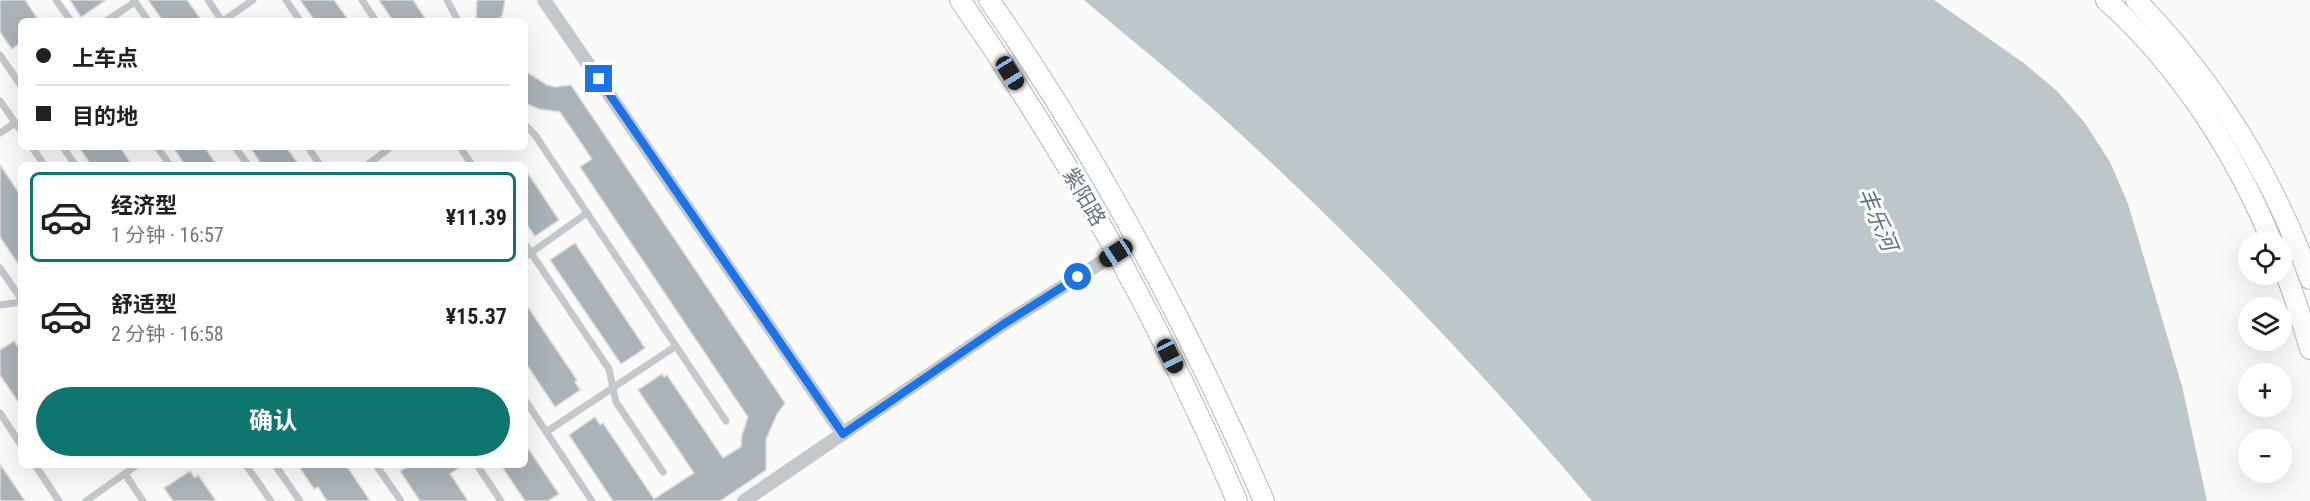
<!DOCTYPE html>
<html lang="zh">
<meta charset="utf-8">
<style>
:root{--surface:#fff;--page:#f6f6f6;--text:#202124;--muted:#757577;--line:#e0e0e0;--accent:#0f766e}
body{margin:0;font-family:"Roboto Condensed","Noto Sans SC",sans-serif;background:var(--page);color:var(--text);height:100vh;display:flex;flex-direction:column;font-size:22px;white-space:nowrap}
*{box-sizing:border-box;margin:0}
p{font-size:20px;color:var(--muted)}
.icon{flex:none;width:33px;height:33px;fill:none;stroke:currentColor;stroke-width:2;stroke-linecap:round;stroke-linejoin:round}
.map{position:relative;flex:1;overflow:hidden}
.side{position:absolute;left:18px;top:162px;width:510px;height:306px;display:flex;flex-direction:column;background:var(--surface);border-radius:9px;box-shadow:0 6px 24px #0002}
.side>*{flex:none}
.banner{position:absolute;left:18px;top:18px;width:510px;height:132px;border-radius:9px;box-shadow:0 6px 24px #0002;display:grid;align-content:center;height:132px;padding:0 18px;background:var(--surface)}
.tools{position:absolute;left:2238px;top:231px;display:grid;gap:12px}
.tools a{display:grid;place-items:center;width:54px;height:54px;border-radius:50%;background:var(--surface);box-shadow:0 6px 24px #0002;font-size:30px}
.end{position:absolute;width:27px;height:27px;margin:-14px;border:8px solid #1a73e8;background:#fff;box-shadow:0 0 0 3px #fff}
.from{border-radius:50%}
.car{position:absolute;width:18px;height:36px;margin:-18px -9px;border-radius:8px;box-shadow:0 0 4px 2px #0007;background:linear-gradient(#222 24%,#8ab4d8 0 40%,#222 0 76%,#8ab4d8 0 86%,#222 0)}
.banner b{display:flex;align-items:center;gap:21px;height:57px;font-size:22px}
.banner b+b{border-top:2px solid var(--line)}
.banner i{width:15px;height:15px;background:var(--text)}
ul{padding:10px 0 0;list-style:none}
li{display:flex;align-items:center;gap:18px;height:90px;margin:0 12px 9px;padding:0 6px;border:3px solid transparent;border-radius:9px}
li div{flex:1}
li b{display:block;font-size:22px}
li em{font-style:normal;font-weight:700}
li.active{border-color:var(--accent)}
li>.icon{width:54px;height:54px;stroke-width:1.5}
.action{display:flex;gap:12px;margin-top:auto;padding:12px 18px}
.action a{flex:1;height:69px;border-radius:36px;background:var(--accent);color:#fff;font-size:24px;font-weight:700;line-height:69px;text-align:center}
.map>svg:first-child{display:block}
.water{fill:#bbc7cb}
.building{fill:#aab3b9;stroke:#dcdcda;stroke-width:1.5}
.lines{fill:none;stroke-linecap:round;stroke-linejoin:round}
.secondary-casing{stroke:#b3babf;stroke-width:22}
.lane{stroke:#c3c8cc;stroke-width:7}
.street{stroke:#c3c8cc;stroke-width:14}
.secondary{stroke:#fff;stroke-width:20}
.route{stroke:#1a73e8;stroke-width:8}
.labels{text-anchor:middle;stroke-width:6;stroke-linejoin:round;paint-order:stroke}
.street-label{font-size:21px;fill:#657683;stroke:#fff}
.water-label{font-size:22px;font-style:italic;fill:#60757c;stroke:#fff}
</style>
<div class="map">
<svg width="2310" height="501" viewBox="0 0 2310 501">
<rect width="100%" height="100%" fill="#fafaf8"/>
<path class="water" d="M1084 0H1934L2025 64 2057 91 2085 123 2110 162 2128 204 2182 386 2207 501H1592C1477 365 1354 237 1223 118 1178 77 1130 39 1084 0Z"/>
<g class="building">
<path d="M0 0H25L39 21H21V42L12 49 0 32Z"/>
<path d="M70 0H106L81 17Z"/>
<path d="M148 0H187L202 21H163Z"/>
<path d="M300 0H334L349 21H315Z"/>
<path d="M379 0H413L427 21H393Z"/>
<path d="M477 0H505L502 16 495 21H476Z"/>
<path d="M525 71 547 85 555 87 571 85 785 403 777 414 766 440V470L720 501H613L569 435 595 417 600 425 603 423 654 499 694 473 638 390 662 374 664 377 667 375 723 458 741 447 742 435 748 417 580 167 592 159 560 112 539 109 525 103Z"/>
<path d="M79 147H120L132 165H91Z"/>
<path d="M173 147H204L217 165H185Z"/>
<path d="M250 147H286L299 165H262Z"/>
<path d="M0 165 21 196V268L0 237Z"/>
<path d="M525 169 559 220 535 236 525 222Z"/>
<path d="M575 243 645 348 621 364 550 260Z"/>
<path d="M525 303 577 380 575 382 580 390 555 407 525 362Z"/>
<path d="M14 341 21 351V406L0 375V350Z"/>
<path d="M525 444 559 494 548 501H525L501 465H525Z"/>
<path d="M0 464 25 501H0Z"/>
<path d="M298 465H346L370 501H327L318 487 314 489Z"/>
<path d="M411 465H463L450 474 468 501H420L400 471Z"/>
<path d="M190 471 195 478 198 475 216 501H173L164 488Z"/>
</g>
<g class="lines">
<g class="secondary-casing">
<g id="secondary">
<path d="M960 0C1069 157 1162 325 1237 501"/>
<path d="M989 0C1098 156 1188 326 1264 501"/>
<path d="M2106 0C2179 66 2235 152 2272 242"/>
<path d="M2136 0C2213 79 2273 175 2310 279"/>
<path d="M2282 263 2297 305 2310 349"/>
</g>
</g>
<g class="lane">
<path d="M56 0 71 21"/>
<path d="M134 0 148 21"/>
<path d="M208 0 222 21"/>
<path d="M286 0 300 21"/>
<path d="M362 0 376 21"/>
<path d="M447 0 458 21"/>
<path d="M106 21 135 2"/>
<path d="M223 21 253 0"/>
<path d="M0 55 21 86"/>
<path d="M0 101 21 131"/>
<path d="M525 125 535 135 726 421"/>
<path d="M0 133 15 123"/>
<path d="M32 147 44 165"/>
<path d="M63 147 75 165"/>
<path d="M157 147 170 165"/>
<path d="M235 147 248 165"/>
<path d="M308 147 320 165"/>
<path d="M460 147 472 165"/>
<path d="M367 165 391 147"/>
<path d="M525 244 609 369 616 402 663 472"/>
<path d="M525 257 587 213"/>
<path d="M0 268 21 299"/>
<path d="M0 305 21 302"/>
<path d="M525 400 592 501"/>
<path d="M0 413 21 445"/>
<path d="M546 432 676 346"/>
<path d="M35 465 59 501"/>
<path d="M246 465 271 501"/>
<path d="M275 465 300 501"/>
<path d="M376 465 401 501"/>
<path d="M477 465 501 501"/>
<path d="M125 474 143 501"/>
<path d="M86 501 137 465"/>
</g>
<g class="street">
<path d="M544 0 843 434"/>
<path d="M744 501 1002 325 1116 253"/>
</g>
<use href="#secondary" class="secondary"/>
</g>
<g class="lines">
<path class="route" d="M599 79 843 434 1002 325 1078 277"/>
</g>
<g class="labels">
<g class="street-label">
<text transform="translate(1084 197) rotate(60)" y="7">紫阳路</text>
</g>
<g class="water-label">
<text transform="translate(1878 219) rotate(67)" y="8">丰乐河</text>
</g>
</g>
</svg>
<div class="tools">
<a><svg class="icon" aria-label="locate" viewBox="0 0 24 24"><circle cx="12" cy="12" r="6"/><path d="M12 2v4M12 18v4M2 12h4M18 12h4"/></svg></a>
<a><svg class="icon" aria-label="layers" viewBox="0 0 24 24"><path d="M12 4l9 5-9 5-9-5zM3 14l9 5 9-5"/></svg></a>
<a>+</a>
<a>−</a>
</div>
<i class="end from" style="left:1078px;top:277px"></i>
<i class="end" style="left:599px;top:79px"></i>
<i class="car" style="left:1010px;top:73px;rotate:148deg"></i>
<i class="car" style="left:1116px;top:253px;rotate:237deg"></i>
<i class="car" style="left:1170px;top:356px;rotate:153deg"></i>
<div class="banner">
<b><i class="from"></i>上车点</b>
<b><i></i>目的地</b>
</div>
<section class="side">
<ul>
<li class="active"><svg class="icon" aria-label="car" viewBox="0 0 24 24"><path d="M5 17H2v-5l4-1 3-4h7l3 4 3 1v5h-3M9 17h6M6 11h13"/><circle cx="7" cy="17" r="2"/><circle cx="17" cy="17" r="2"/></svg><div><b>经济型</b><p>1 分钟 · 16:57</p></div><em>¥11.39</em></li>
<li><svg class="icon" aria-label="car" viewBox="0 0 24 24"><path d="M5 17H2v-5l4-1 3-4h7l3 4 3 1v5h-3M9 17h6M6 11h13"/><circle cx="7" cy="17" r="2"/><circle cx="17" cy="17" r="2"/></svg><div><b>舒适型</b><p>2 分钟 · 16:58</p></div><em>¥15.37</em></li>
</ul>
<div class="action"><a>确认</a></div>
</section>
</div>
